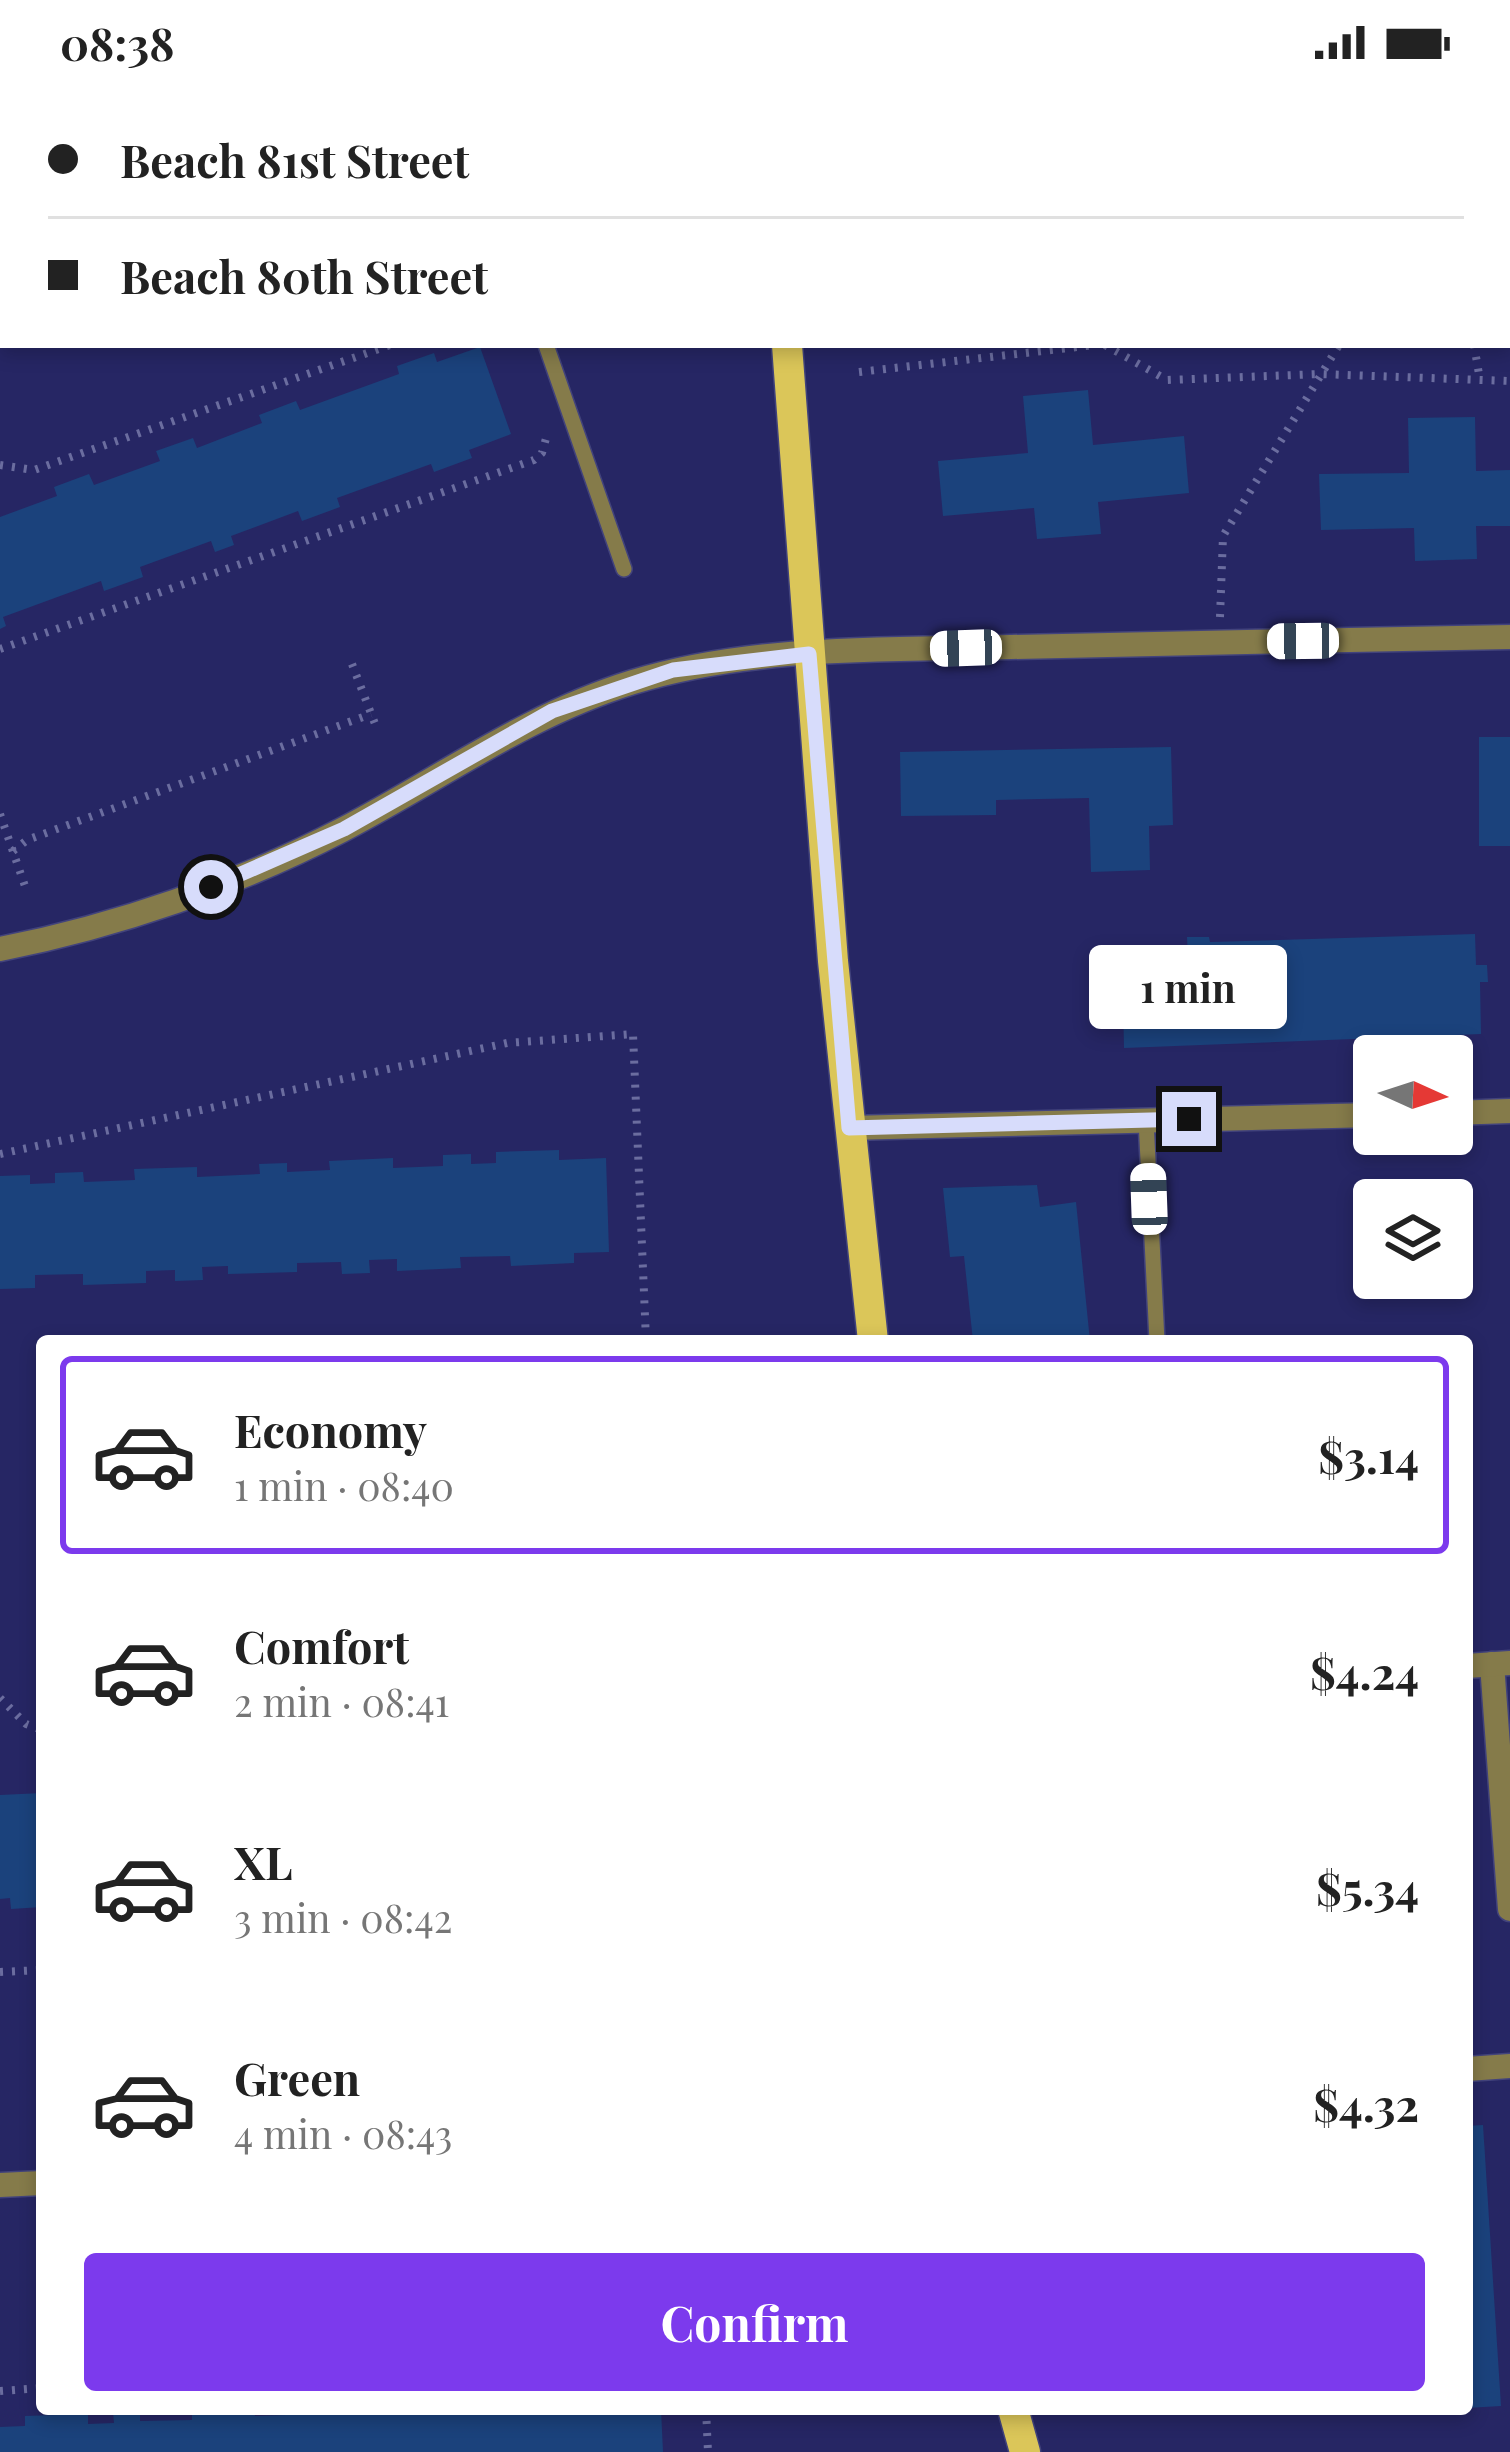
<!DOCTYPE html>
<meta charset="utf-8">
<style>
:root{--surface:#fff;--page:#f6f6f6;--text:#222;--muted:#767676;--line:#e0e0e0;--accent:#7c3aed}
body{margin:0;font-family:"Playfair Display",serif;background:var(--page);color:var(--text);height:100vh;display:flex;flex-direction:column;font-size:45px;white-space:nowrap}
*{box-sizing:border-box;margin:0}
p{font-size:39px;color:var(--muted)}
.icon{flex:none;width:66px;height:66px;fill:none;stroke:currentColor;stroke-width:2;stroke-linecap:round;stroke-linejoin:round}
.map{position:relative;flex:1;overflow:hidden}
.drawer{position:absolute;left:36px;top:1251px;width:1437px;height:1080px;display:flex;flex-direction:column;background:var(--surface);border-radius:12px;box-shadow:0 6px 18px #0003}
.drawer>*{flex:none}
.banner{position:absolute;left:0px;top:0px;width:1512px;height:264px;box-shadow:0 6px 18px #0003;display:grid;align-content:center;height:264px;padding:0 48px;background:var(--surface)}
.needle{width:78px;rotate:93deg}
.tools{position:absolute;left:1353px;top:951px;display:grid;gap:24px}
.tools a{display:grid;place-items:center;width:120px;height:120px;border-radius:12px;background:var(--surface);box-shadow:0 6px 18px #0003;font-size:60px}
.end{position:absolute;width:54px;height:54px;margin:-27px;border:15px solid #d7dcfb;background:#111;box-shadow:0 0 0 6px #111}
.from{border-radius:50%}
.bubble{position:absolute;height:84px;border-radius:12px;background:var(--surface);box-shadow:0 6px 18px #0003;font-size:39px;font-weight:700;line-height:84px;text-align:center}
.car{position:absolute;width:36px;height:72px;margin:-36px -18px;border-radius:15px;box-shadow:0 0 9px 3px #0007;background:linear-gradient(#fff 24%,#345 0 40%,#fff 0 76%,#345 0 86%,#fff 0)}
.banner b{display:flex;align-items:center;gap:42px;height:114px;font-size:45px}
.banner b+b{border-top:3px solid var(--line)}
.banner i{width:30px;height:30px;background:var(--text)}
ul{padding:21px 0 0;list-style:none}
li{display:flex;align-items:center;gap:36px;height:198px;margin:0 24px 18px;padding:0 24px;border:6px solid transparent;border-radius:12px}
li div{flex:1}
li b{display:block;font-size:45px}
li em{font-style:normal;font-weight:700}
li.current{border-color:var(--accent)}
li>.icon{width:108px;height:108px;stroke-width:1.5}
.button{display:flex;gap:24px;margin-top:auto;padding:24px 48px}
.button a{flex:1;height:138px;border-radius:12px;background:var(--accent);color:#fff;font-size:48px;font-weight:700;line-height:138px;text-align:center}
.status{display:flex;justify-content:space-between;align-items:center;height:84px;padding:0 60px;background:var(--surface);direction:ltr}
.status svg{height:33px;fill:currentColor}
.map>svg:first-child{display:block}
.building{fill:#1b427c}
.lines{fill:none;stroke-linecap:round;stroke-linejoin:round}
.service-casing{stroke:#42437c;stroke-width:18}
.minor-casing{stroke:#42437c;stroke-width:27}
.primary-casing{stroke:#42437c;stroke-width:33}
.path{stroke:#6b6d9f;stroke-width:8;stroke-dasharray:3 9;stroke-linecap:butt}
.service{stroke:#857b4a;stroke-width:15}
.minor{stroke:#857b4a;stroke-width:24}
.primary{stroke:#dbc659;stroke-width:30}
.route{stroke:#d7dcfb;stroke-width:15}
</style>
<div class="status"><b>08:38</b><svg viewBox="0 0 49 12"><path d="M0 12V9h3v3zM5 12V6h3v6zM10 12V3h3v9zM15 12V0h3v12zM26 1h20v11H26zM47 4h2v5h-2z"/></svg></div>
<div class="map">
<svg width="1510" height="2368" viewBox="0 0 1510 2368">
<rect width="100%" height="100%" fill="#262664"/>
<g class="building">
<path d="M480 263 511 350 469 366 472 374 434 388 431 380 337 414 340 423 302 437 298 427 231 452 234 461 215 468 211 457 140 483 143 493 104 507 101 497 3 533 6 542 0 545V433L57 412 54 403 89 390 94 401 160 377 156 367 193 354 197 364 262 339 259 331 296 317 300 326 399 290 397 282 434 269 437 278Z"/>
<path d="M1088 306 1093 361 1184 352 1189 409 1098 418 1101 450 1037 455 1034 424 943 432 938 377 1028 369 1023 312Z"/>
<path d="M1475 333 1476 387 1510 386V442H1476L1477 475 1415 477 1414 444 1321 446 1319 390 1409 389 1408 334Z"/>
<rect x="1479" y="653" width="31" height="109"/>
<path d="M1171 663 1173 741 1149 742 1150 786 1091 788 1089 714 996 716V731L901 732 900 668Z"/>
<path d="M1475 850 1476 881H1487L1488 898H1480L1481 950 1124 964 1123 915H1131L1130 898 1154 876 1188 874 1187 853H1209L1210 858Z"/>
<path d="M559 1066V1076L606 1074 609 1168 574 1169V1179L511 1182 510 1172 460 1173 461 1184 397 1187V1175L369 1176 370 1189 342 1190 341 1178 297 1179V1188L228 1190V1182L202 1183 203 1196 175 1197V1186L146 1187V1199L83 1201V1190L35 1191V1204L0 1205V1092L30 1091V1100L55 1099V1089L83 1088 84 1098 135 1096 134 1085 197 1083V1093L260 1090 259 1080 287 1079V1088L330 1086 329 1077 393 1074V1084L443 1082V1071L471 1070V1080L496 1079V1068Z"/>
<path d="M1037 1101 1040 1123 1076 1118 1090 1257H973L964 1172 950 1173 943 1104Z"/>
<path d="M42 1709V1823L11 1825 10 1814 0 1815V1711Z"/>
<path d="M1483 2041 1501 2322 1467 2324V2042Z"/>
<path d="M192 2325H254L255 2332 317 2330V2325H661L663 2368H0V2343L25 2342V2332L88 2330V2340L114 2339 113 2328H140V2337L192 2336Z"/>
</g>
<g class="lines">
<g class="service-casing">
<g id="service">
<path d="M385 3 388 0"/>
<path d="M546 261 624 485"/>
<path d="M1146 1036 1157 1257"/>
</g>
</g>
<g class="minor-casing">
<g id="minor">
<path d="M0 865C117 842 236 801 342 746 440 695 526 631 633 598 754 561 885 566 1011 563 1177 559 1344 556 1510 553"/>
<path d="M1452 1029 1510 1027"/>
<path d="M849 1044 1374 1031"/>
<path d="M1492 1580 1510 1825"/>
<path d="M1467 1582 1510 1579"/>
<path d="M1467 1985 1510 1982"/>
<path d="M0 2101 42 2099"/>
</g>
</g>
<g class="primary-casing">
<g id="primary">
<path d="M768 0V3"/>
<path d="M787 261 833 877 873 1257"/>
<path d="M1013 2325 1025 2368"/>
</g>
</g>
<g class="path">
<path d="M1219 0 1220 3"/>
<path d="M283 3 291 0"/>
<path d="M1499 3 1500 0"/>
<path d="M0 103 3 102"/>
<path d="M1105 261 1167 296 1320 290 1510 297"/>
<path d="M1474 261 1480 296"/>
<path d="M859 288 1095 261"/>
<path d="M0 381 34 386 390 261"/>
<path d="M1220 533 1223 452 1339 261"/>
<path d="M0 565 534 376 542 369 548 347"/>
<path d="M352 580 377 645"/>
<path d="M0 730 26 805"/>
<path d="M13 767 27 756 371 630"/>
<path d="M0 1070 507 959 633 950 646 1256"/>
<path d="M0 1614 26 1640 42 1646"/>
<path d="M0 1888 42 1886"/>
<path d="M0 2307 42 2304"/>
<path d="M706 2325 708 2368"/>
</g>
<use href="#service" class="service"/>
<use href="#minor" class="minor"/>
<use href="#primary" class="primary"/>
</g>
<g class="lines">
<path class="route" d="M211 803 344 745 552 627 673 586 809 570 849 1044 1189 1035"/>
</g>
</svg>
<div class="tools">
<a><svg class="needle" viewBox="-14 -14 28 28"><path d="M0-13l5 13h-10z" fill="#e53935"/><path d="M0 13l5-13h-10z" fill="#767676"/></svg></a>
<a><svg class="icon" aria-label="layers" viewBox="0 0 24 24"><path d="M12 4l9 5-9 5-9-5zM3 14l9 5 9-5"/></svg></a>
</div>
<i class="end from" style="left:211px;top:803px"></i>
<i class="end" style="left:1189px;top:1035px"></i>
<div class="bubble" style="left:1089px;top:861px;width:198px">1 min</div>
<i class="car" style="left:1303px;top:557px;rotate:269deg"></i>
<i class="car" style="left:966px;top:564px;rotate:268deg"></i>
<i class="car" style="left:1149px;top:1115px;rotate:358deg"></i>
<div class="banner">
<b><i class="from"></i>Beach 81st Street</b>
<b><i></i>Beach 80th Street</b>
</div>
<section class="drawer">
<ul>
<li class="current"><svg class="icon" aria-label="car" viewBox="0 0 24 24"><path d="M5 17H2v-5l4-1 3-4h7l3 4 3 1v5h-3M9 17h6M6 11h13"/><circle cx="7" cy="17" r="2"/><circle cx="17" cy="17" r="2"/></svg><div><b>Economy</b><p>1 min · 08:40</p></div><em>$3.14</em></li>
<li><svg class="icon" aria-label="car" viewBox="0 0 24 24"><path d="M5 17H2v-5l4-1 3-4h7l3 4 3 1v5h-3M9 17h6M6 11h13"/><circle cx="7" cy="17" r="2"/><circle cx="17" cy="17" r="2"/></svg><div><b>Comfort</b><p>2 min · 08:41</p></div><em>$4.24</em></li>
<li><svg class="icon" aria-label="car" viewBox="0 0 24 24"><path d="M5 17H2v-5l4-1 3-4h7l3 4 3 1v5h-3M9 17h6M6 11h13"/><circle cx="7" cy="17" r="2"/><circle cx="17" cy="17" r="2"/></svg><div><b>XL</b><p>3 min · 08:42</p></div><em>$5.34</em></li>
<li><svg class="icon" aria-label="car" viewBox="0 0 24 24"><path d="M5 17H2v-5l4-1 3-4h7l3 4 3 1v5h-3M9 17h6M6 11h13"/><circle cx="7" cy="17" r="2"/><circle cx="17" cy="17" r="2"/></svg><div><b>Green</b><p>4 min · 08:43</p></div><em>$4.32</em></li>
</ul>
<div class="button"><a>Confirm</a></div>
</section>
</div>
